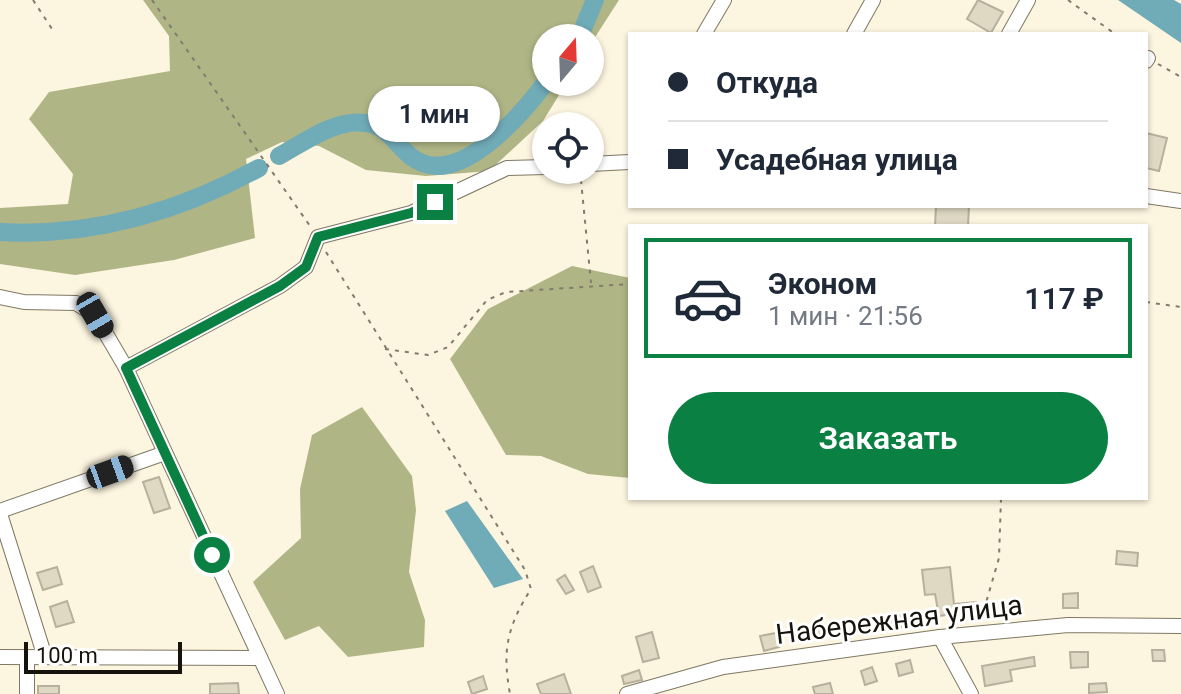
<!DOCTYPE html>
<html lang="ru">
<meta charset="utf-8">
<style>
:root{--surface:#fff;--page:#f6f6f7;--text:#1f2937;--muted:#747a83;--line:#e0e1e3;--accent:#0b8043}
body{margin:0;font-family:Roboto,sans-serif;background:var(--page);color:var(--text);height:100vh;display:flex;flex-direction:column;font-size:30px;white-space:nowrap}
*{box-sizing:border-box;margin:0}
p{font-size:26px;color:var(--muted)}
.icon{flex:none;width:44px;height:44px;fill:none;stroke:currentColor;stroke-width:2;stroke-linecap:round;stroke-linejoin:round}
.map{position:relative;flex:1;overflow:hidden}
.side{position:absolute;left:628px;top:224px;width:520px;height:276px;display:flex;flex-direction:column;background:var(--surface);border-radius:0px;box-shadow:0 2px 6px #0004}
.side>*{flex:none}
.banner{position:absolute;left:628px;top:32px;width:520px;height:176px;border-radius:0px;box-shadow:0 2px 6px #0004;display:grid;align-content:center;height:176px;padding:0 40px;background:var(--surface)}
.needle{width:52px;rotate:19deg}
.controls{position:absolute;left:532px;top:24px;display:grid;gap:16px}
.controls a{display:grid;place-items:center;width:72px;height:72px;border-radius:50%;background:var(--surface);box-shadow:0 2px 6px #0004;font-size:40px}
.scale{position:absolute;left:24px;bottom:20px;width:158px;box-sizing:border-box;padding-left:8px;border:4px solid #16130c;border-top:0;font-size:22px;line-height:28px;white-space:nowrap;color:#16130c;-webkit-text-stroke:6px #fff;paint-order:stroke}
.end{position:absolute;width:36px;height:36px;margin:-18px;border:10px solid #0b8043;background:#fff;box-shadow:0 0 0 4px #fff}
.from{border-radius:50%}
.bubble{position:absolute;height:56px;border-radius:28px;background:var(--surface);box-shadow:0 2px 6px #0004;font-size:26px;font-weight:600;line-height:56px;text-align:center}
.car{position:absolute;width:24px;height:48px;margin:-24px -12px;border-radius:10px;box-shadow:0 0 6px 2px #0007;background:linear-gradient(#222 24%,#8ab4d8 0 40%,#222 0 76%,#8ab4d8 0 86%,#222 0)}
.banner b{display:flex;align-items:center;gap:28px;height:76px;font-size:30px}
.banner b+b{border-top:2px solid var(--line)}
.banner i{width:20px;height:20px;background:var(--text)}
ul{padding:14px 0 0;list-style:none}
li{display:flex;align-items:center;gap:24px;height:120px;margin:0 16px 12px;padding:0 24px;border:4px solid transparent;border-radius:0px}
li div{flex:1}
li b{display:block;font-size:30px}
li em{font-style:normal;font-weight:600}
li.selected{border-color:var(--accent)}
li>.icon{width:72px;height:72px;stroke-width:1.5}
.cta{display:flex;gap:16px;margin-top:auto;padding:16px 40px}
.cta a{flex:1;height:92px;border-radius:48px;background:var(--accent);color:#fff;font-size:32px;font-weight:600;line-height:92px;text-align:center}
.map>svg:first-child{display:block}
.forest{fill:#b0b586}
.water{fill:#70abb8}
.lines{fill:none;stroke-linecap:round;stroke-linejoin:round}
.river{stroke:#70abb8;stroke-width:18}
.building{fill:#dfd8c3;stroke:#b7b09c;stroke-width:2}
.minor-casing{stroke:#7e7864;stroke-width:16}
.path{stroke:#817c6e;stroke-width:2;stroke-dasharray:4 6;stroke-linecap:butt}
.minor{stroke:#fff;stroke-width:14}
.route{stroke:#0b8043;stroke-width:10}
.labels{text-anchor:middle;stroke-width:6;stroke-linejoin:round;paint-order:stroke}
.street-label{font-size:28px;fill:#16130c;stroke:#fff}
</style>
<div class="map">
<svg width="1181" height="694" viewBox="0 0 1181 694">
<rect width="100%" height="100%" fill="#fcf5df"/>
<g class="forest">
<path d="M143 0H619L590 45V38H546V82H567L543 121 489 171 426 176 366 170 319 146 282 142 246 159 255 238 174 260 75 275 0 264V208L68 204 73 174 29 119 49 92 170 71 169 36Z"/>
<path d="M572 266 630 278V478L588 474 541 456 506 455 450 359 488 309Z"/>
<path d="M362 407 412 476 416 510 409 572 425 620 424 647 348 657 319 626 285 640 253 582 301 538 300 489 312 435Z"/>
</g>
<g class="water">
<path d="M1118 0H1174L1181 4V43Z"/>
<path d="M467 501 523 579 494 588 445 511Z"/>
</g>
<g class="lines">
<g class="river">
<path d="M579 38 595 0"/>
<path d="M279 156C305 142 334 119 365 123 388 125 396 146 413 158 458 190 522 114 546 82"/>
<path d="M0 232C92 237 179 212 259 168"/>
</g>
</g>
<g class="building">
<path d="M978 0 1003 12 991 33 967 19Z"/>
<path d="M1146 133 1167 138 1159 171 1146 168Z"/>
<path d="M936 206H969L968 226H935Z"/>
<path d="M159 477 170 508 154 513 143 482Z"/>
<path d="M1117 551 1138 553 1137 566 1116 564Z"/>
<path d="M593 566 601 587 588 592 580 572Z"/>
<path d="M57 567 62 584 43 590 37 573Z"/>
<path d="M950 567 954 604 976 602 977 614 964 615V612L939 616 935 594 925 595 922 570Z"/>
<path d="M565 575 574 590 566 594 557 580Z"/>
<path d="M1078 593V608H1063V594Z"/>
<path d="M67 601 74 622 56 627 50 607Z"/>
<path d="M906 615 907 627 888 628 887 617Z"/>
<path d="M826 625 828 636 816 638 814 627Z"/>
<path d="M652 632 659 658 643 662 636 637Z"/>
<path d="M776 633 779 647 764 651 760 636Z"/>
<path d="M1152 650H1164L1165 661H1153Z"/>
<path d="M1070 652H1088V667L1071 668Z"/>
<path d="M1034 657 1035 666 1010 670 1012 681 985 686 982 666Z"/>
<path d="M910 660 913 672 899 676 896 664Z"/>
<path d="M872 667 877 681 865 685 861 671Z"/>
<path d="M639 670 642 680 624 684 622 676Z"/>
<path d="M564 674 571 694H541L537 684Z"/>
<path d="M483 676 487 689 472 694 468 682Z"/>
<path d="M238 683 239 694H210V684Z"/>
<path d="M830 683 833 694H815L813 687Z"/>
<path d="M1106 683 1107 692 1089 693V684Z"/>
<rect x="38" y="686" width="21" height="8"/>
</g>
<g class="lines">
<g class="minor-casing">
<g id="minor">
<path d="M704 34 724 0"/>
<path d="M854 34 873 0"/>
<path d="M1009 34 1028 0"/>
<path d="M1146 61 1148 58"/>
<path d="M590 164 630 162"/>
<path d="M1146 196 1181 201"/>
<path d="M0 297 24 302 76 303 95 315 126 368 277 694"/>
<path d="M126 368 280 286 306 267 318 237 411 213 507 168 546 167"/>
<path d="M0 511 165 453"/>
<path d="M0 514 45 657"/>
<path d="M940 637 971 694"/>
<path d="M0 657 260 658"/>
<path d="M27 657V694"/>
<path d="M627 694 723 667 940 637 1068 625 1181 626"/>
</g>
</g>
<g class="path">
<path d="M33 0 54 32"/>
<path d="M152 0 310 226"/>
<path d="M1068 0 1115 34"/>
<path d="M1158 64 1181 77"/>
<path d="M580 170 591 283"/>
<path d="M326 252 525 570 531 589C507 627 502 650 510 694"/>
<path d="M1146 302 1181 307"/>
<path d="M385 349 428 355 448 347 487 300 506 292 630 284"/>
<path d="M981 620 999 558 1001 498"/>
</g>
<use href="#minor" class="minor"/>
</g>
<g class="lines">
<path class="route" d="M212 555 126 368 280 286 306 267 318 237 411 213 435 202"/>
</g>
<g class="labels">
<g class="street-label">
<text transform="translate(899 619) rotate(-7)" y="10">Набережная улица</text>
</g>
</g>
</svg>
<div class="controls">
<a><svg class="needle" viewBox="-14 -14 28 28"><path d="M0-13l5 13h-10z" fill="#e53935"/><path d="M0 13l5-13h-10z" fill="#747a83"/></svg></a>
<a><svg class="icon" aria-label="locate" viewBox="0 0 24 24"><circle cx="12" cy="12" r="6"/><path d="M12 2v4M12 18v4M2 12h4M18 12h4"/></svg></a>
</div>
<div class="scale">100 m</div>
<i class="end from" style="left:212px;top:555px"></i>
<i class="end" style="left:435px;top:202px"></i>
<div class="bubble" style="left:368px;top:86px;width:132px">1 мин</div>
<i class="car" style="left:95px;top:315px;rotate:150deg"></i>
<i class="car" style="left:110px;top:472px;rotate:70deg"></i>
<div class="banner">
<b><i class="from"></i>Откуда</b>
<b><i></i>Усадебная улица</b>
</div>
<section class="side">
<ul>
<li class="selected"><svg class="icon" aria-label="car" viewBox="0 0 24 24"><path d="M5 17H2v-5l4-1 3-4h7l3 4 3 1v5h-3M9 17h6M6 11h13"/><circle cx="7" cy="17" r="2"/><circle cx="17" cy="17" r="2"/></svg><div><b>Эконом</b><p>1 мин · 21:56</p></div><em>117 ₽</em></li>
</ul>
<div class="cta"><a>Заказать</a></div>
</section>
</div>
